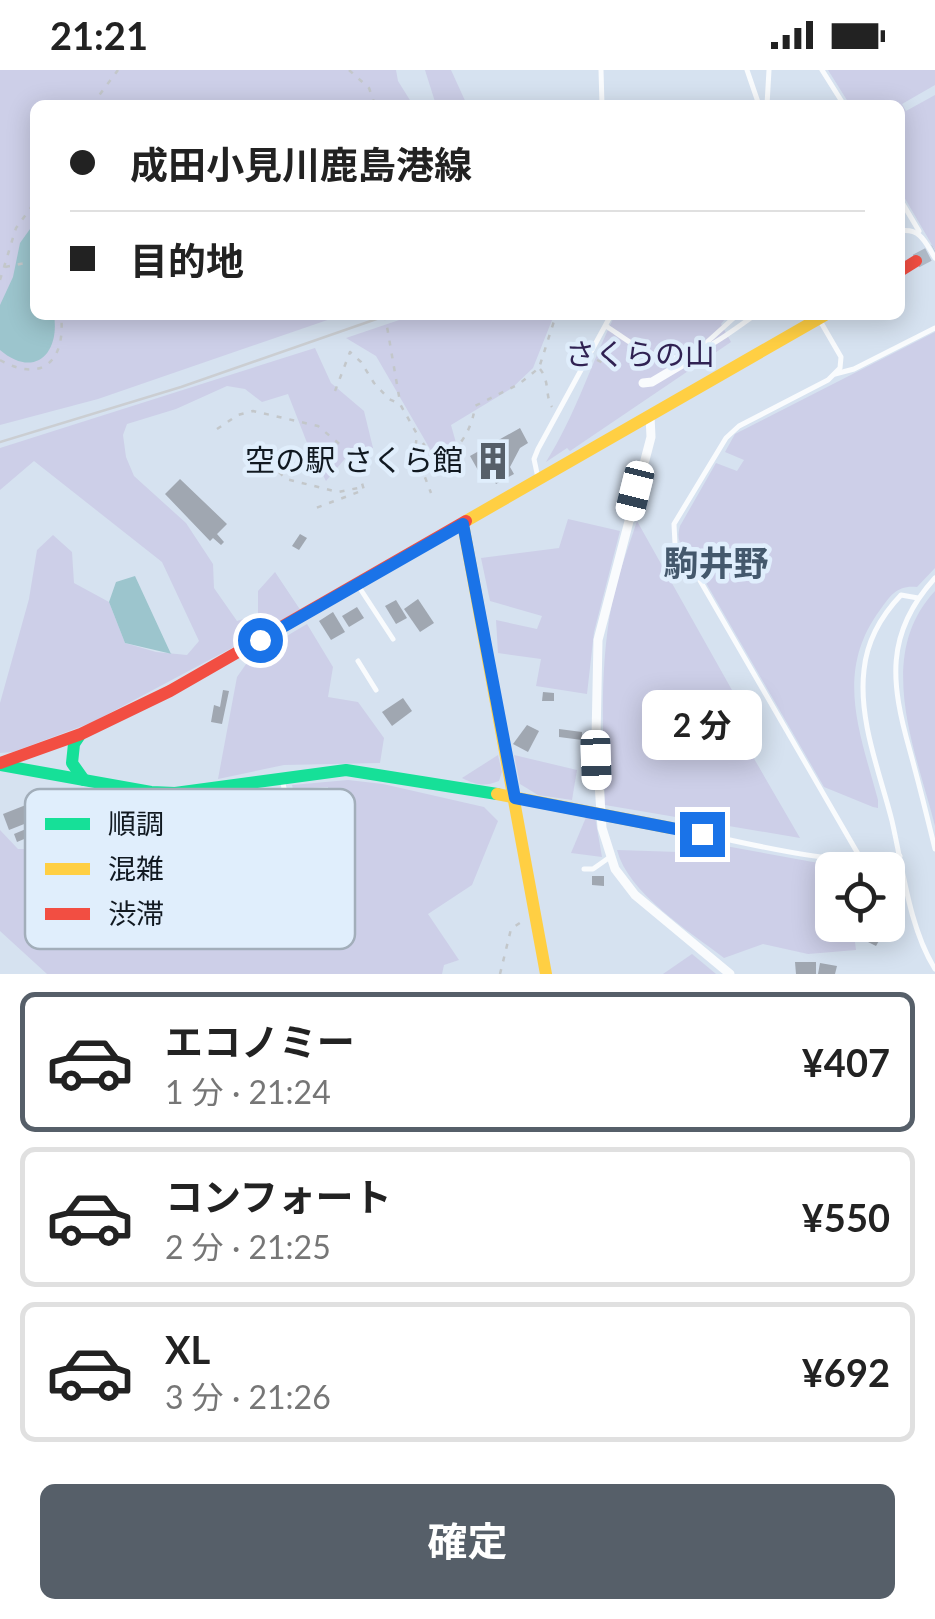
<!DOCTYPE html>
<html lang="ja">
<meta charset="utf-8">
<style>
:root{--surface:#fff;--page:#f2f2f2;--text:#222;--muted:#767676;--line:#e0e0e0;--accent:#565f69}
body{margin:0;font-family:Lato,"Noto Sans JP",sans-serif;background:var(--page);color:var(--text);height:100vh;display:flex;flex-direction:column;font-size:38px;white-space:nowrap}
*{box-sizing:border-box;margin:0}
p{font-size:32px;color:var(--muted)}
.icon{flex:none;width:55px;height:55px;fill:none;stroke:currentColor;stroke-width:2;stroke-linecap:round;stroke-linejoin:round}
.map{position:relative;height:904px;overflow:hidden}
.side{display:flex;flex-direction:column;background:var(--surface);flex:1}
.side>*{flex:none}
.banner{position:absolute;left:30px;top:30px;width:875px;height:220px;border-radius:15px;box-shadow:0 5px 25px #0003;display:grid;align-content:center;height:220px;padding:0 40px;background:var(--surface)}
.buttons{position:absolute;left:815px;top:782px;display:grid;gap:20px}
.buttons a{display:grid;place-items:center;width:90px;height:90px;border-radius:15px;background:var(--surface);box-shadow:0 5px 25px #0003;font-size:50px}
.end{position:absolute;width:45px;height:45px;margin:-22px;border:12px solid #1a73e8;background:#fff;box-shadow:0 0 0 5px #fff}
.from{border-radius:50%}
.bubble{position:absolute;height:70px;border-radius:15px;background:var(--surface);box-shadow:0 5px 25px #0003;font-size:32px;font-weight:700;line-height:70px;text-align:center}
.car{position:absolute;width:30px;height:60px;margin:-30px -15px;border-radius:12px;box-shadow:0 0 8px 2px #0007;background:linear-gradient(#fff 24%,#345 0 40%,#fff 0 76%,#345 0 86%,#fff 0)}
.banner b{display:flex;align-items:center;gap:35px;height:95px;font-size:38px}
.banner b+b{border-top:2px solid var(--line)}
.banner i{width:25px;height:25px;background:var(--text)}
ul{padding:18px 0 0;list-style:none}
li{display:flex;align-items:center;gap:30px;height:140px;margin:0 20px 15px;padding:0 20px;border:5px solid var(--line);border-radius:15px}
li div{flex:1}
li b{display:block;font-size:38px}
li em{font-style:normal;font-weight:700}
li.selected{border-color:var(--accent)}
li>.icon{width:90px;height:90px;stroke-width:1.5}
.action{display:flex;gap:20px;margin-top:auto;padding:20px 40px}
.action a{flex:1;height:115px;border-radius:15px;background:var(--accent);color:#fff;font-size:40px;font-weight:700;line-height:115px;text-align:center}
.status{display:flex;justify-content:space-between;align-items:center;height:70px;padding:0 50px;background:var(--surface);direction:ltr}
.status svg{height:28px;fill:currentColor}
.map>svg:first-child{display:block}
.green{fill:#cdcfe8}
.water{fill:#9cc5cd}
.building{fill:#a0a7b1}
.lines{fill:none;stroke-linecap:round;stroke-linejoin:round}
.primary-tunnel{stroke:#afbac7;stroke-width:14;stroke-dasharray:14 7;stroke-linecap:butt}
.path{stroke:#c3c7ca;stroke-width:2.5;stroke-dasharray:5 8;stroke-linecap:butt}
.lane{stroke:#f9fbfd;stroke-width:5}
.street{stroke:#f9fbfd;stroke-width:9}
.fast{stroke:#16e098;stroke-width:12}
.slow{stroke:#ffcf43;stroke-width:12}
.jam{stroke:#f24e42;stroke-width:12}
.rail{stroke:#cbced2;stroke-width:2.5}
.route{stroke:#1a73e8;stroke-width:12}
.labels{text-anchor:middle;stroke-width:9;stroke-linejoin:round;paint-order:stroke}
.park-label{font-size:30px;fill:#302253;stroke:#e0eefc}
.poi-label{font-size:30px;fill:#111921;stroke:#e0eefc;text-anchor:end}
.quarter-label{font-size:35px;font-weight:bold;fill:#44586c;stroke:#e0eefc}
.key{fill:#e0eefc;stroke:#a2aeba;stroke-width:2.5}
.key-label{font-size:28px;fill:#111921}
</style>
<div class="status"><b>21:21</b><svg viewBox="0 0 49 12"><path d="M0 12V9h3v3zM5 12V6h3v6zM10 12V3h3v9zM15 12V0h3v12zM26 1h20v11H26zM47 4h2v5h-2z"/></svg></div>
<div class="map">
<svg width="935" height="904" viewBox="0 0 935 904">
<rect width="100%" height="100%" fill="#d6e2f0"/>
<g class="green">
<path d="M0 0H396L398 11 413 35H35V245H342L98 329 0 355Z"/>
<path d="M425 0H451L467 35H436Z"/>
<path d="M828 0H935V15L902 34 906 41 935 25V180L900 120V35H850Z"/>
<path d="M414 245H554L533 298 512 318 451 355 458 380 437 391 376 286 346 268Z"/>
<path d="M615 245H728L721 254 731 272 570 381 567 378 546 392C575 346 591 294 615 245Z"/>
<path d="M935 262V498L917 517C897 515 891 525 880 540 834 602 860 663 878 730V738L873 737 824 717 687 480C678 473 677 467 680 456L716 393 737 401 744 390 725 382 735 364Z"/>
<path d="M315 278 331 313 364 341 373 378 349 384 326 411 311 383 288 324 262 332 245 319 227 316 176 339 127 354 123 365 126 387 134 406 186 453 213 494 214 518 237 551 258 544V521L275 502 301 541 93 652 13 682 0 683V633L29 529 37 480 53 465 72 482 74 513 109 532 125 573 156 582 187 585 199 571 162 492 34 391 0 420V378Z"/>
<path d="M568 449 620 461 594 562 587 624 536 616 541 589 498 583 496 550 537 559 542 546 490 531 481 488 559 478Z"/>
<path d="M637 451 737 629 727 642 800 768 605 735C603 668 599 599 612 533 618 505 628 478 637 451Z"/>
<path d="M935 521V756C916 681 874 586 935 521Z"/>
<path d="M307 554 333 597 328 627 358 632 384 668 380 693 284 695 218 709 237 607 251 587Z"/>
<path d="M498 685 502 702 499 711C484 717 476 715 462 708Z"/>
<path d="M514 685 577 700 572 730 538 725 520 714Z"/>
<path d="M348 710 383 714 484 737 498 751 472 815 428 844 459 890 444 895 442 904H47L0 861V760L18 779H24C51 765 84 755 95 725L198 734 276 720 199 741H127L131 762 137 765 149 839 153 841 218 808 252 807 283 790 326 746 328 717 293 719 292 715Z"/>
<path d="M587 745 595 747 602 787 571 783Z"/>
<path d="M720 775 846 798 832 800V855H853L856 880 808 884 763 874 724 888C689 861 628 823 617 780L710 783Z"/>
<path d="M692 884 716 904H663Z"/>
</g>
<g class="water">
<path d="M35 152V245H54C60 284 34 309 0 280V235L13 207 20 173Z"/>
<path d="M135 506 171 584H172L125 573 109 532 116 512Z"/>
</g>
<g class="building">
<path d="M520 358 528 373 520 378 510 397 514 404 496 414 487 398 479 402 470 386Z"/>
<path d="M180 409 227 454 217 464 224 472 221 475 213 468 210 471 165 424Z"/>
<path d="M300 464 307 468 299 480 292 476Z"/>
<path d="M418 529 434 553 420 562 404 539Z"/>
<path d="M396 530 407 548 396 554 385 536Z"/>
<path d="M357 537 364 548 349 557 342 546Z"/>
<path d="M333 542 345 562 331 570 319 551Z"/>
<path d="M223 620 229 621 222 654 211 652 214 635 220 637Z"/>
<path d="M543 622 554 623V631H542Z"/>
<path d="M403 628 412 641 392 656 382 642Z"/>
<path d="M527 655 539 661 528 682 513 674Z"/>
<path d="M559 659 582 662V670L559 667Z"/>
<path d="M324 718 326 726 314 728 313 719Z"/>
<path d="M41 729 47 745 9 760 3 744Z"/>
<path d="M52 748 55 756 17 772 14 764Z"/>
<path d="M592 806H604V816L592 815Z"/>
<path d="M868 862 880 869 876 876 864 870Z"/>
<path d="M795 892H816V904H796Z"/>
<path d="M820 893 837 896 835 904H818Z"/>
</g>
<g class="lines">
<path class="primary-tunnel" d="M916 191 935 181"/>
<g class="path">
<path d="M349 0 369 18 375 35"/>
<path d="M92 35 118 0"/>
<path d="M5 197 35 191"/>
<path d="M0 210 16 158 35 132"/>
<path d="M385 245 400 332"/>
<path d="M0 290C43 314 66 290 61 245"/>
<path d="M597 290 611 297"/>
<path d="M540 299C550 311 545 327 552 337"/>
<path d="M335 321 350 282 361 292 374 313 389 329 400 334 417 364 415 381 431 423"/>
<path d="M217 359 238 345 253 341 318 356 343 377 357 396 364 420 313 439"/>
<path d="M251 375 286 409 338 422 363 417"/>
<path d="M419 393 432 387 419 367"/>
<path d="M422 405C449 389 471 369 475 336L519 314 539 298 555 248"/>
<path d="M500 904 511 859 524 850"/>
</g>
<g class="lane">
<path d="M601 0 602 35"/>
<path d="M747 0 759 35"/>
<path d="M822 0 844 35"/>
<path d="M767 35 769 0"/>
<path d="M900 129 919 161"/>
<path d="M900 161C921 158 925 172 935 188"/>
<path d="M819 249 841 287 840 298 828 310 739 356 726 368 674 454 675 474 687 488 861 789"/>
<path d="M606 256C623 267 642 283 662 287 693 294 730 262 755 245"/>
<path d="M706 273 737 245"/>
<path d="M835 304 854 299 935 258"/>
<path d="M538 408 534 389 538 379 611 245"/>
<path d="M935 508C884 564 891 614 910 681 919 714 927 746 935 779"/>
<path d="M359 517 393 569"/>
<path d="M918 528 901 525C881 546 867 570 864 600 858 650 880 703 892 751 903 799 909 857 935 899"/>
<path d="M358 591 376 620"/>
<path d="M282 709 291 750"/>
<path d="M674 758C737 770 838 800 900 786"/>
<path d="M584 799H593L610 787"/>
</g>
<g class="street">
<path d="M643 313 652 312 684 293"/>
<path d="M650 346 651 367 598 570 596 668 602 758 615 799 635 825 730 904"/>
</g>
<g class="fast">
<path d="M80 665 74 674 72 693 84 710"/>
<path d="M0 695 151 722 175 723 346 700 497 724"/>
</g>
<g class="slow">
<path d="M466 451 825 245"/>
<path d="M463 454 546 904"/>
<path d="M497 724 671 758"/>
</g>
<g class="jam">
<path d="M900 201 916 191"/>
<path d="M0 693 81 664 170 621 466 451"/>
</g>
<path class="rail" d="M0 372 181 317 388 245"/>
</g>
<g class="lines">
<path class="route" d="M260 570 463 454 515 728 702 764"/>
</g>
<defs>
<g id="building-bare" transform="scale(3)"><path d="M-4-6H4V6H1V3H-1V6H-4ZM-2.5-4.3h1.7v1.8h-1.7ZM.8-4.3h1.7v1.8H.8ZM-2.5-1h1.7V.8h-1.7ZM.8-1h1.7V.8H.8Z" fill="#565f69" stroke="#e0eefc" stroke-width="2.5" paint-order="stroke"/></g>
</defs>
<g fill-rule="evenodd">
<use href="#building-bare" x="493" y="391"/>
</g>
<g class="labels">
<g class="park-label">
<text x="640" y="295">さくらの山</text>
</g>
<g class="poi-label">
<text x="463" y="401">空の駅 さくら館</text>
</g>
<g class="quarter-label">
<text x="716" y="506">駒井野</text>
</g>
</g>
<rect x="25" y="719" width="330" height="160" rx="15" class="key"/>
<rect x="45" y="748" width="45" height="12" fill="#16e098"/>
<rect x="45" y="793" width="45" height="12" fill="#ffcf43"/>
<rect x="45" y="838" width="45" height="12" fill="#f24e42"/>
<g class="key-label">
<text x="108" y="764">順調</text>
<text x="108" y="809">混雑</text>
<text x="108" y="854">渋滞</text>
</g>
</svg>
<div class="buttons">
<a><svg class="icon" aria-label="locate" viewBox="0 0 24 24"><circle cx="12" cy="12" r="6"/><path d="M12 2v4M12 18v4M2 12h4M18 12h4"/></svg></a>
</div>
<i class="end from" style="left:260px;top:570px"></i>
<i class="end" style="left:702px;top:764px"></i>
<div class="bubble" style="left:642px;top:620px;width:120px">2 分</div>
<i class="car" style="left:635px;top:421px;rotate:194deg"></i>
<i class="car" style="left:596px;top:690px;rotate:178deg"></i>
<div class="banner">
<b><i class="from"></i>成田小見川鹿島港線</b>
<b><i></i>目的地</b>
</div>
</div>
<section class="side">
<ul>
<li class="selected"><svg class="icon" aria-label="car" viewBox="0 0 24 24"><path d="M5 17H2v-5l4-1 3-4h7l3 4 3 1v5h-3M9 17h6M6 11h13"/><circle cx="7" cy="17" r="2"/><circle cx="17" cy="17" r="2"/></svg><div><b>エコノミー</b><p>1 分 · 21:24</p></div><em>¥407</em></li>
<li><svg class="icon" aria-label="car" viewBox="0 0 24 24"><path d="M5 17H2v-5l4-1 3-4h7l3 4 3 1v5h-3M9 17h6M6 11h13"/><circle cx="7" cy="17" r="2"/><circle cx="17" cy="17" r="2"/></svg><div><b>コンフォート</b><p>2 分 · 21:25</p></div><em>¥550</em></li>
<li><svg class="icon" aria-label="car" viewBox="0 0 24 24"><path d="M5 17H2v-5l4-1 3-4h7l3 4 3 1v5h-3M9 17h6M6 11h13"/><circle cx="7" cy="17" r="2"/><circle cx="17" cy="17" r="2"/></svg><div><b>XL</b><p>3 分 · 21:26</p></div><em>¥692</em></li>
</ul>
<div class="action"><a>確定</a></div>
</section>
